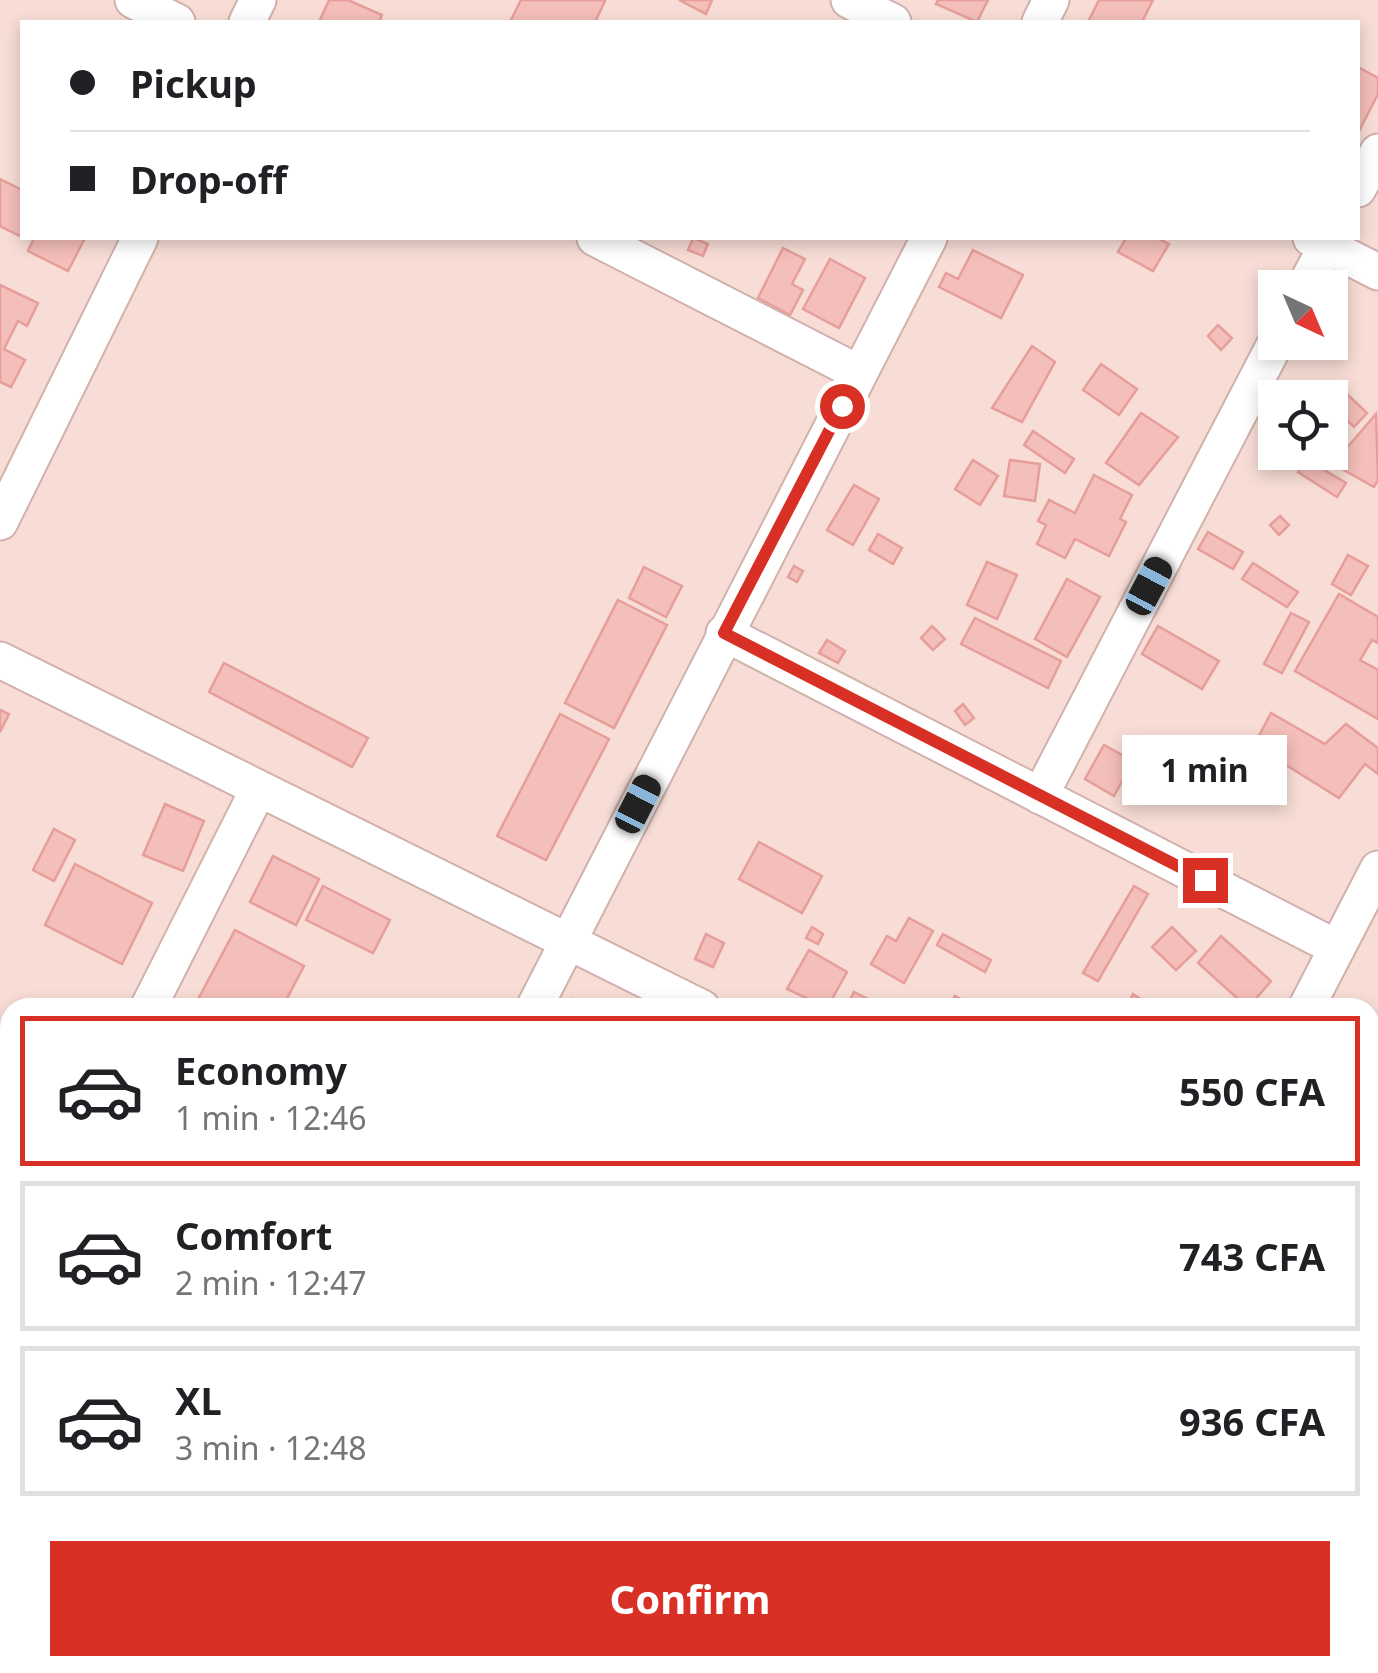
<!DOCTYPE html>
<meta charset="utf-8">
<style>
:root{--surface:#fff;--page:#f2f2f2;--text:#202124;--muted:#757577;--line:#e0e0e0;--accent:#d93025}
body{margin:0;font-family:"Noto Sans",sans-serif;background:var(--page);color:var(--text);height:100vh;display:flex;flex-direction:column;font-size:38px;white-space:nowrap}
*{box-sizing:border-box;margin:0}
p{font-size:32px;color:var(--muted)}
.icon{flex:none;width:55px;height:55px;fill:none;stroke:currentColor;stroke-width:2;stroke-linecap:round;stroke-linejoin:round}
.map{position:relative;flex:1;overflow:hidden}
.panel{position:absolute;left:0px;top:998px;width:1380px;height:678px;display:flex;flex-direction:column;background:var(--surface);border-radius:30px 30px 0 0;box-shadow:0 5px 15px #0003}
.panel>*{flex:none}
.hud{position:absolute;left:20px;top:20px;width:1340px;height:220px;border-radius:0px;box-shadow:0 5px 15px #0003;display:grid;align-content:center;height:220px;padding:0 50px;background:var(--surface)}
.needle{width:65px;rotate:136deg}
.fabs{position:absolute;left:1258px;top:270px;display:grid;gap:20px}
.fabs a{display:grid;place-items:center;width:90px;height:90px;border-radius:0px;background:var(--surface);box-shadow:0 5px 15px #0003;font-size:50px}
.end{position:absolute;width:45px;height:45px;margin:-22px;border:12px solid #d93025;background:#fff;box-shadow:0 0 0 5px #fff}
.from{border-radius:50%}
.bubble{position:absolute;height:70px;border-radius:0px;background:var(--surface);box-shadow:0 5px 15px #0003;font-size:32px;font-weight:700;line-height:70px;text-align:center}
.car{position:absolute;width:30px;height:60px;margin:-30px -15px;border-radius:12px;box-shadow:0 0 8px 2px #0007;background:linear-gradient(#222 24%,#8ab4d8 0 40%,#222 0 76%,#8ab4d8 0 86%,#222 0)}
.hud b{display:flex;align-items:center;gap:35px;height:95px;font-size:38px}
.hud b+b{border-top:2px solid var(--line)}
.hud i{width:25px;height:25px;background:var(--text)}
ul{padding:18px 0 0;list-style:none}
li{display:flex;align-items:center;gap:30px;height:150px;margin:0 20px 15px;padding:0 30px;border:5px solid var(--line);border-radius:0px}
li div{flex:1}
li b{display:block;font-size:38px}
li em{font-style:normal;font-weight:700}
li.selected{border-color:var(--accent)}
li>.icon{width:90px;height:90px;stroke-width:1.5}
.action{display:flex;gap:20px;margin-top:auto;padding:20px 50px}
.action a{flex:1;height:115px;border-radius:0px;background:var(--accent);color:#fff;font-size:40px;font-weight:700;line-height:115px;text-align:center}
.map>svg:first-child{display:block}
.residential{fill:#f7ddd5;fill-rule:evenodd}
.building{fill:#f4beba;stroke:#e79e9a;stroke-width:2.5}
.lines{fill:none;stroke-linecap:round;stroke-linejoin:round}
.street-casing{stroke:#d1b1ac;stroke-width:39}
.street{stroke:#fff;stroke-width:35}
.route{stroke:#d93025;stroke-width:12}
</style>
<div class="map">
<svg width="1378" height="1673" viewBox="0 0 1378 1673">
<rect width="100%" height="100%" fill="#fdebe4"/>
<path class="residential" d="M0 0H1378V1673H0ZM22 22H1358V238H22ZM1275 288H1330V342H1275ZM1275 398H1330V452H1275ZM10 1008H1370V1665H10Z"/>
<g class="building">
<path d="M329 0H348L382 15 379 22H319Z"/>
<path d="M521 0H603L605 1 595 22H510Z"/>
<path d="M679 0H712L706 14Z"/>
<path d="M938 0H988L977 22 936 4Z"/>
<path d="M1099 0H1153L1142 22H1088Z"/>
<path d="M1358 67 1378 78V94L1358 133Z"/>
<path d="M0 179 22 190V237L0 226Z"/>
<path d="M34 238H85L68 271 28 251Z"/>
<path d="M693 238 708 244 703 256 688 250Z"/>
<path d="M1126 238H1157L1169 244 1153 271 1118 252Z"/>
<path d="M783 248 805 259 792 284 803 290 790 315 758 298Z"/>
<path d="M973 250 1023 275 1001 318 939 287 946 273 958 279Z"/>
<path d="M830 259 865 278 839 328 803 309Z"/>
<path d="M0 285 38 303 27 326 18 321 4 349 25 360 11 387 0 382Z"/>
<path d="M1218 325 1232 338 1221 350 1208 336Z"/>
<path d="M1032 346 1055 362 1022 422 992 408Z"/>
<path d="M1101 364 1137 389 1119 415 1083 390Z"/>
<path d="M1347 394 1367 413 1354 427 1334 408Z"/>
<path d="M1141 413 1178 437 1139 485 1106 463Z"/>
<path d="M1376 414 1378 480 1374 487 1333 464Z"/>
<path d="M1033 431 1074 459 1065 473 1024 445Z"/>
<path d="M1306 459 1346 483 1337 497 1298 472Z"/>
<path d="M973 460 998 476 980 505 955 489Z"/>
<path d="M1010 460 1040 464 1035 501 1004 496Z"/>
<path d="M1094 475 1132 495 1120 519 1126 522 1109 556 1075 539 1065 558 1037 544 1046 525 1038 521 1049 500 1075 513Z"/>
<path d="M854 485 879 499 853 545 827 530Z"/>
<path d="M1280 516 1289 525 1279 535 1270 525Z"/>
<path d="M1208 532 1243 552 1233 569 1198 549Z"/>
<path d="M878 534 902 548 893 564 869 550Z"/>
<path d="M1348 555 1368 566 1351 595 1332 584Z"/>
<path d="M987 562 1017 575 997 619 967 605Z"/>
<path d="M1253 563 1298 592 1287 607 1242 579Z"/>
<path d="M794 566 803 571 797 582 788 577Z"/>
<path d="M644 567 682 586 666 617 629 598Z"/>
<path d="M1067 579 1100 597 1067 657 1035 639Z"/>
<path d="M1339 594 1378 617V643L1372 640 1360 660 1378 670V719L1295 671Z"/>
<path d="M618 600 667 625 614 728 565 703Z"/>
<path d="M1291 613 1309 622 1282 673 1264 664Z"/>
<path d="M975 618 1061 661 1048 688 961 644Z"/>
<path d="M932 626 945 639 933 650 921 638Z"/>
<path d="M1158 626 1219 661 1202 689 1142 654Z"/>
<path d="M827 640 845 651 838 663 819 653Z"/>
<path d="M224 663 368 738 352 767 209 692Z"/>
<path d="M963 704 974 718 965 725 955 711Z"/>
<path d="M0 710 9 714 0 732Z"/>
<path d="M1271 713 1325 744 1346 724 1378 748V774L1365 764 1339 798 1254 745Z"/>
<path d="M560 714 609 739 546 860 497 836Z"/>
<path d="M1104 745 1133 761 1114 796 1085 779Z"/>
<path d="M165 804 204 821 183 871 143 855Z"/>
<path d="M54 829 75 840 54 881 33 870Z"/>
<path d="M759 842 822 876 802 913 739 879Z"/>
<path d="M273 856 319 879 296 925 250 902Z"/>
<path d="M75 864 152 903 122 964 45 925Z"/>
<path d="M323 886 390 920 373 953 306 920Z"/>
<path d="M1134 886 1148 894 1098 981 1083 973Z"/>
<path d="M909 918 933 931 904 983 871 964 887 936 896 941Z"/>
<path d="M812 927 823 934 818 944 806 938Z"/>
<path d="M1172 927 1196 951 1176 970 1152 947Z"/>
<path d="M235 930 304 966 282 1008 195 1005Z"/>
<path d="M706 934 724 943 713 967 695 959Z"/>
<path d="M943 934 991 960 985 972 937 945Z"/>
<path d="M1221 936 1271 981 1248 1008 1198 963Z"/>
<path d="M809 950 847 972 827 1008 787 989Z"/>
<path d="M854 992 874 1002 871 1008H846Z"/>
<path d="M1133 994 1154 1008H1127Z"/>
<path d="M955 996 970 1004 968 1008H948Z"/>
<path d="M572 999 591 1008H568Z"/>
<path d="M1378 1022V1045L1370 1040Z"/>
<path d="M10 1363V1410L0 1405V1381Z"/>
<path d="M1378 1442V1493L1370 1489V1457Z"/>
<path d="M10 1569V1602L0 1596Z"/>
<path d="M592 1665H611L626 1673H588Z"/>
<path d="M697 1665H728L723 1673Z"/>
<path d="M738 1665H771L767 1673H752Z"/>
<path d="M784 1665H833L829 1673H780Z"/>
<path d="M1015 1665H1065L1060 1673H1011Z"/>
<path d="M1175 1665H1303L1299 1673H1171Z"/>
</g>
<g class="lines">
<g class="street-casing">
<g id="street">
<path d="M133 0 177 22"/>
<path d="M849 0 893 22"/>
<path d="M247 22 258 0"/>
<path d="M1040 22 1051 0"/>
<path d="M1358 189 1378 152"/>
<path d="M595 238 859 373"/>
<path d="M1311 238 1378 272"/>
<path d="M1304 288 1331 238"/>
<path d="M0 522 140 238"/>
<path d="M724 633 1337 948"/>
<path d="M0 660 702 1008"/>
<path d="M1040 796 1276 342"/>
<path d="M148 1008 258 790"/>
<path d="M534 1008 929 238"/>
<path d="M1306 1008 1378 869"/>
<path d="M0 1302 10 1282"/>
<path d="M1370 1351 1378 1356"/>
<path d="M1370 1627 1378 1611"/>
<path d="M437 1665 452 1673"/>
<path d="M186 1673 190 1665"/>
<path d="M962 1673 966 1665"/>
<path d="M1347 1673 1351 1665"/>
</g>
</g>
<use href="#street" class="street"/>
</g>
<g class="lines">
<path class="route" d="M842 406 724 633 1205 880"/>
</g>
</svg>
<div class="fabs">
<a><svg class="needle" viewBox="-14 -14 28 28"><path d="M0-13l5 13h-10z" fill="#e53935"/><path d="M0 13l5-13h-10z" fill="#757577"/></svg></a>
<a><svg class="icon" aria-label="locate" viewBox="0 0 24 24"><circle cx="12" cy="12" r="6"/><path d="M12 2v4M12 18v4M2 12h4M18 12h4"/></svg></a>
</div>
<i class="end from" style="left:842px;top:406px"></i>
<i class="end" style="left:1205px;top:880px"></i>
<div class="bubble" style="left:1122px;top:735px;width:165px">1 min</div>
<i class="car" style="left:1149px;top:586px;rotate:28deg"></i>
<i class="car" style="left:638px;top:804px;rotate:27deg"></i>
<div class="hud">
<b><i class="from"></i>Pickup</b>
<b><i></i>Drop-off</b>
</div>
<section class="panel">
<ul>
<li class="selected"><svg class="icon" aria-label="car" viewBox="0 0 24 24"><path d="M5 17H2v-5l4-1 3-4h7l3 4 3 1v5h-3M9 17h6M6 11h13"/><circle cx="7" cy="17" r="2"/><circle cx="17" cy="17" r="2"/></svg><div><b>Economy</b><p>1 min · 12:46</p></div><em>550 CFA</em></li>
<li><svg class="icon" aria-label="car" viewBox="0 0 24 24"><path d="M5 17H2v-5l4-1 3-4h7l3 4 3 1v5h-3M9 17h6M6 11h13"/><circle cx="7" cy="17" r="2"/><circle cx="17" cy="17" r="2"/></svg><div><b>Comfort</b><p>2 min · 12:47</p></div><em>743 CFA</em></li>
<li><svg class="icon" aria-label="car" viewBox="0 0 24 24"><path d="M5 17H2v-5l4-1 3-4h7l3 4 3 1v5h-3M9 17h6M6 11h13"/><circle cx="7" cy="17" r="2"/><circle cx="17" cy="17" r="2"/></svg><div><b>XL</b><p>3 min · 12:48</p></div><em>936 CFA</em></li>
</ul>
<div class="action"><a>Confirm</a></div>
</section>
</div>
